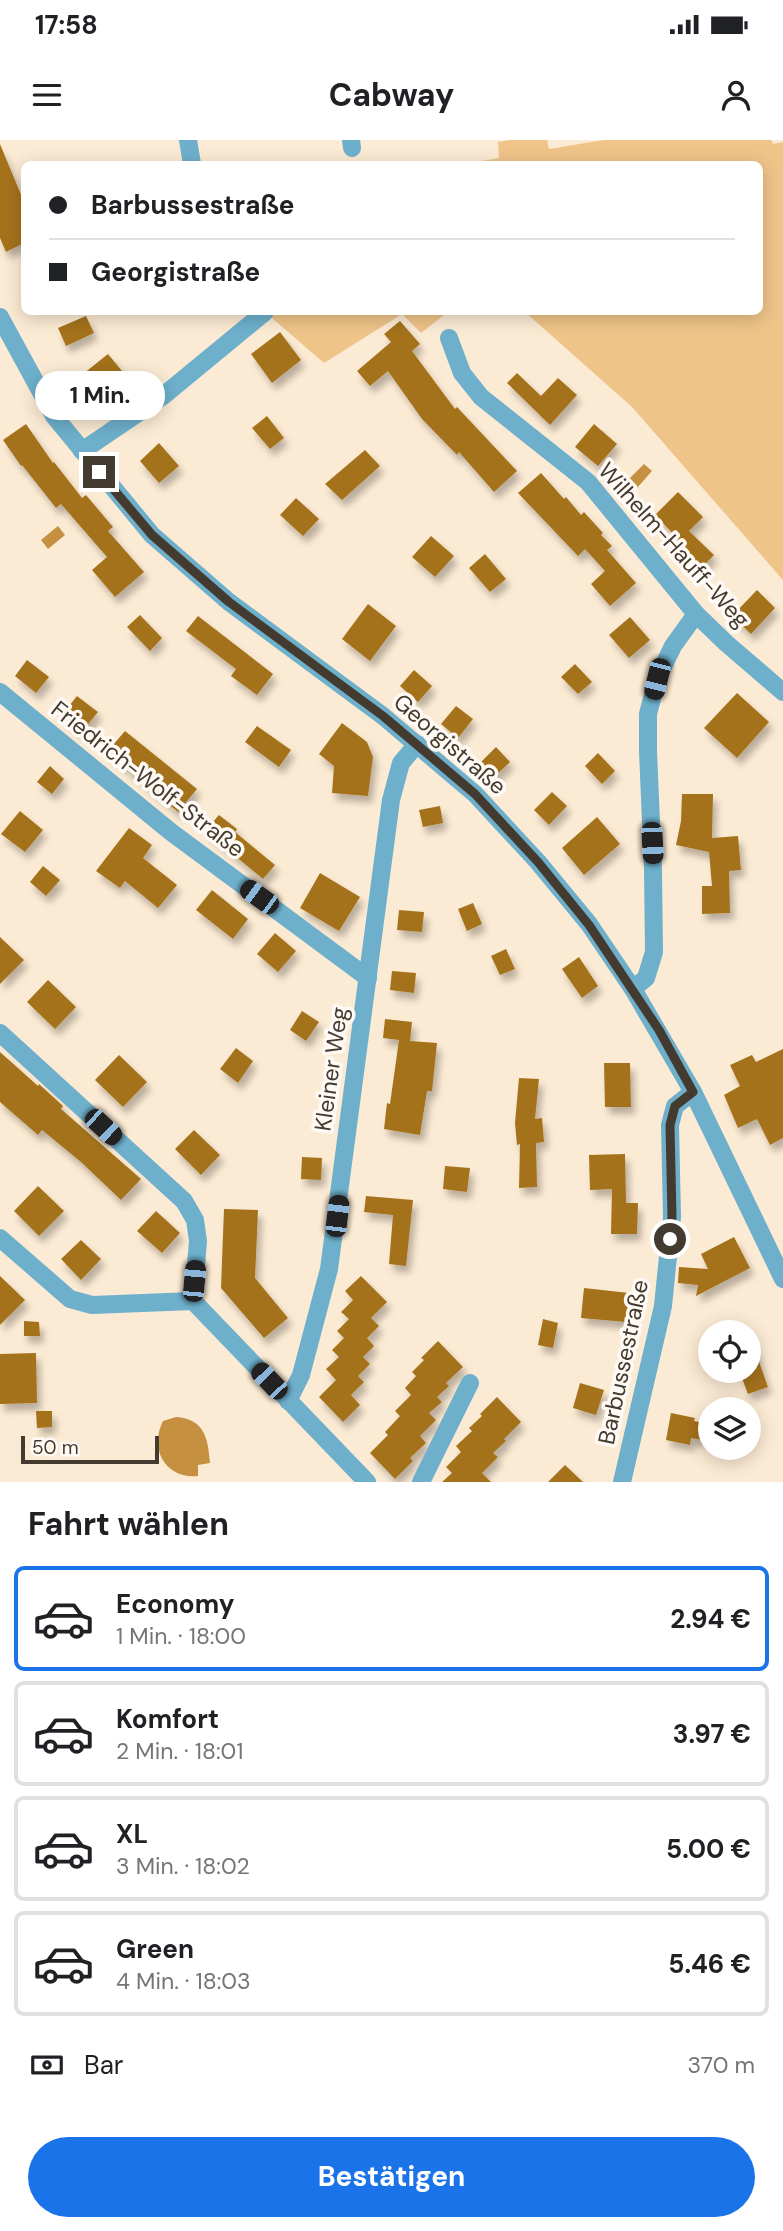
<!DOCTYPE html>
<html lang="de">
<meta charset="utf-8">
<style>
:root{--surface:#fff;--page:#f6f6f6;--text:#202124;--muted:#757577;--line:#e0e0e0;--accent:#1a73e8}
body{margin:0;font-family:"DM Sans",sans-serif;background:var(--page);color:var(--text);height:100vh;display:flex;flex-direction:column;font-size:26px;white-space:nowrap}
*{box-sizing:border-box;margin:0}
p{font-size:23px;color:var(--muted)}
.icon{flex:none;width:38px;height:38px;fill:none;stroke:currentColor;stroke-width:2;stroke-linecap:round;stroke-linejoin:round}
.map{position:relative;height:1342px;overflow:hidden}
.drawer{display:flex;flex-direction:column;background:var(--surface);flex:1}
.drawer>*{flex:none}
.top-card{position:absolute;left:21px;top:21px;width:742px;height:154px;border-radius:10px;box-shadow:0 4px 18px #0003;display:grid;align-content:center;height:154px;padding:0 28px;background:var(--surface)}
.controls{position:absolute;left:698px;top:1180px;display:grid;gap:14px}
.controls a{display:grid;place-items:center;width:63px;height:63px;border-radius:50%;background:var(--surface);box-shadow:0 4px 18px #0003;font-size:35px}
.scale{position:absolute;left:21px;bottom:18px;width:138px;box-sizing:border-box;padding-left:7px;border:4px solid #433b2f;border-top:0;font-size:19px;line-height:24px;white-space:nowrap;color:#433b2f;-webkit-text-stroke:5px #fffaf5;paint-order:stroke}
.end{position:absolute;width:32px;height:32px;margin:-16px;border:9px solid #433b2f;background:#fff;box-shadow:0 0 0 4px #fff}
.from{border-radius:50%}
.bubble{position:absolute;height:49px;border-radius:24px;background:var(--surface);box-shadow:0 4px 18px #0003;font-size:23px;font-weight:700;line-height:49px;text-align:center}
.car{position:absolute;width:21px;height:42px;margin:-21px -10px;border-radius:9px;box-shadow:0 0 5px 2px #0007;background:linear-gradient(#222 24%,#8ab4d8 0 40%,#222 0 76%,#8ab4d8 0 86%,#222 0)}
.top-card b{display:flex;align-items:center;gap:24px;height:66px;font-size:26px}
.top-card b+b{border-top:2px solid var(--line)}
.top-card i{width:18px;height:18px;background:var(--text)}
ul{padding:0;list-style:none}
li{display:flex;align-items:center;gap:21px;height:105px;margin:0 14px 10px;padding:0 14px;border:4px solid var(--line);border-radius:10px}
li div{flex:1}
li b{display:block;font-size:26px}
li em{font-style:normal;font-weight:700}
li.current{border-color:var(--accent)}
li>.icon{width:63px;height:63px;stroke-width:1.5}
h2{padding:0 28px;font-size:32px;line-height:84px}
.pay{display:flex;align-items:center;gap:18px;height:77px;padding:0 28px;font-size:26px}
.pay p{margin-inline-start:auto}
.cta{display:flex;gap:14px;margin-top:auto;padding:14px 28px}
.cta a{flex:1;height:80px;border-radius:42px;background:var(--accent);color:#fff;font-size:28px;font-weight:700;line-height:80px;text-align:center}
.status{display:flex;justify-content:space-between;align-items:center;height:49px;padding:0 35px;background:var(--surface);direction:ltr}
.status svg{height:19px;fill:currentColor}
header{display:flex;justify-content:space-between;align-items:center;height:91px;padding:0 28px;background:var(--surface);font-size:32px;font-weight:700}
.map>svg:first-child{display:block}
.green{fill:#efc489}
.water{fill:#c59040}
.building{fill:#a5721b;filter:url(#shadow)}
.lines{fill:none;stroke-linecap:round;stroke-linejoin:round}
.minor{stroke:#6eb0cc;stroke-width:18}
.tertiary{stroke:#6eb0cc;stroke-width:18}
.route{stroke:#433b2f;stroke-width:9}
.labels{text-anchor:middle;stroke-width:7;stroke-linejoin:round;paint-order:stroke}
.street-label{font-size:23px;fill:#433b2f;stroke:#fffaf5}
</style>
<div class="status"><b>17:58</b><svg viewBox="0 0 49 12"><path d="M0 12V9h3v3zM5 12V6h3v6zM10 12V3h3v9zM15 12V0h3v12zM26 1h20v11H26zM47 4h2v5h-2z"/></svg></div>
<header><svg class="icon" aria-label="menu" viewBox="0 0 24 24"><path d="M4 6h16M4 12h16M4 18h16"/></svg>Cabway<svg class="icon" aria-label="person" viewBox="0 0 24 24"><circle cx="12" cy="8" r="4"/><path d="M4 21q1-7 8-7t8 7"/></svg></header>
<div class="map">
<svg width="783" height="1342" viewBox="0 0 783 1342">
<defs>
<filter id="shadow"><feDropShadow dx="4" dy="7" stdDeviation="3.5" flood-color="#0004"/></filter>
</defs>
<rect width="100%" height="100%" fill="#fcebd4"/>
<g class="green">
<path d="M510 0H547L549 9 604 0H771L773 4 783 2V440L632 267 525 172H760V24H465L499 18 498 2Z"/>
<path d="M265 172H448L421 193 402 174 324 223Z"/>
</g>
<g class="water">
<path d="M644 324 652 331 637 348 629 339Z"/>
<path d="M58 386 65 395 48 409 41 400Z"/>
<path d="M176 1277C205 1279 208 1299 210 1323L198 1325V1336C165 1339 149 1309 163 1281Z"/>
</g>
<g class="building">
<path d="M0 4 24 62V103L6 112 0 98Z"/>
<path d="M86 176 94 193 66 206 58 188Z"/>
<path d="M400 181 420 204 412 211 455 269 457 267 517 331 494 352 459 312 457 315 422 279 388 231 370 246 357 231 391 202 384 194Z"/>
<path d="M280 192 301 220 272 243 251 214Z"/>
<path d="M108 214 136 248 105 273 78 238Z"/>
<path d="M517 233 541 256 558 238 577 255 550 285 507 243Z"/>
<path d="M267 276 284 298 270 309 252 288Z"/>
<path d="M26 284 53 323 54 322 82 358 86 355 113 387 108 391 144 432 115 457 92 430 107 417 61 364 56 368 22 325 21 326 3 300Z"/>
<path d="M594 284 617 304 598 326 575 307Z"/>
<path d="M159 303 179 326 159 343 140 321Z"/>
<path d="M365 310 380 326 342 360 325 344Z"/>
<path d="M541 333 564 359 566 357 581 375 584 372 603 393 601 395 612 406 607 410 636 443 610 466 591 444 605 431 585 409 578 416 518 353Z"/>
<path d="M678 352 703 377 689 391 714 415 699 430 681 412 686 407 655 375Z"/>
<path d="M296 358 319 379 303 396 280 375Z"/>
<path d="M431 396 454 416 435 437 412 417Z"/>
<path d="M485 414 506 439 490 452 469 428Z"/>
<path d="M757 450 775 468 751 494 732 476Z"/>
<path d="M368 464 396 486 370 521 342 499Z"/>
<path d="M140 475 162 498 150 511 127 487Z"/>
<path d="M198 476 273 534 257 555 231 536 236 529 186 491Z"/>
<path d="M630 477 650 500 629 518 609 495Z"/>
<path d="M27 520 49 537 36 553 15 536Z"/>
<path d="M575 524 592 542 578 554 561 537Z"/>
<path d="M414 530 432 546 418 562 400 546Z"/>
<path d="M737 553 769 582 737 618 704 588Z"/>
<path d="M77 556 98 572 81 593 61 576Z"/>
<path d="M456 566 473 579 458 598 441 584Z"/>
<path d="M342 583 367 602 373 617 368 656 332 653 334 626 319 614Z"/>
<path d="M257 586 291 610 279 627 245 602Z"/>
<path d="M125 591 197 649 178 672 107 612Z"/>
<path d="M496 607 510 622 493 638 480 623Z"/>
<path d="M598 613 615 631 602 644 585 626Z"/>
<path d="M50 626 64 639 52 654 37 642Z"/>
<path d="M552 652 567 666 549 685 534 670Z"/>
<path d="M682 654H713L712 698 738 696 741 730 729 731 730 773 702 774V746H712L709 712 676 705 681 681Z"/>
<path d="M440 666 443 683 423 687 419 670Z"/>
<path d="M20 671 43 690 25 712 1 694Z"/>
<path d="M219 675 237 689 235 692 275 725 263 739 205 691Z"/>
<path d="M597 677 620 704 584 735 562 708Z"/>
<path d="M129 688 152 705 143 718 177 745 158 768 125 741 120 748 96 731Z"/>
<path d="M43 726 60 740 46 756 30 742Z"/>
<path d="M320 733 360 757 339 791 300 768Z"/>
<path d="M212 750 248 779 233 799 196 770Z"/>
<path d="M473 763 482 784 467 791 458 769Z"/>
<path d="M399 770 424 772 422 792 397 790Z"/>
<path d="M275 793 296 811 278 832 257 814Z"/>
<path d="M0 797 24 820 0 844Z"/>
<path d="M506 809 515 829 500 835 491 816Z"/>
<path d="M579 817 598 846 582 858 562 829Z"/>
<path d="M392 831 416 833 414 853 390 850Z"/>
<path d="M48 840 76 867 55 889 27 862Z"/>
<path d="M302 871 319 882 306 901 290 890Z"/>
<path d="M385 879 412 882 410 901 437 903 432 951H427L420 995 384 989 387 963 390 964 399 900 383 898Z"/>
<path d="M236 908 253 921 238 943 220 929Z"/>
<path d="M783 909V998L770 1005 757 979 738 988 724 955 740 946 730 925 752 915 756 922Z"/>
<path d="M0 912 38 946 39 944 63 966 61 969 141 1039 121 1060 81 1022 42 990 38 995 0 962Z"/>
<path d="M119 915 147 942 123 967 95 940Z"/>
<path d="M604 923H630L631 967H605Z"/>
<path d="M519 938 539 939 535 979 542 978 544 1002 536 1003 537 1047 519 1048 520 1004 517 1005 515 983Z"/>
<path d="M194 990 220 1015 201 1035 175 1009Z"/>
<path d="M625 1014 626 1063H638L637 1094H611L612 1049 590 1050 589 1015Z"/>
<path d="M302 1017 322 1018 321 1040 301 1039Z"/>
<path d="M445 1026 470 1028 467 1052 443 1049Z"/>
<path d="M38 1046 64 1071 39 1096 14 1071Z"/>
<path d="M366 1056 413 1060 406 1126 389 1124 393 1075 364 1072Z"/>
<path d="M224 1069 258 1070 255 1138 288 1178 264 1198 221 1148Z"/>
<path d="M156 1071 180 1093 162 1113 137 1091Z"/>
<path d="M734 1097 750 1128 696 1156 698 1145 678 1143 679 1127 708 1129 701 1114Z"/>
<path d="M81 1100 101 1119 81 1140 61 1119Z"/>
<path d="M0 1136 25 1160 0 1185Z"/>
<path d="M361 1136 387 1162 371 1178 379 1186 367 1198 374 1206 363 1217 370 1224 358 1236 364 1242 351 1255 360 1265 343 1282 319 1257 336 1240 326 1229 339 1217 332 1210 344 1198 337 1191 349 1179 341 1172 353 1160 345 1151Z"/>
<path d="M584 1148 629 1153 626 1182 581 1178Z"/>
<path d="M543 1179 558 1183 553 1208 538 1205Z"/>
<path d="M24 1181 39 1182 40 1196H24Z"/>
<path d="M749 1199H751L768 1247 748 1254 739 1230H749Z"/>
<path d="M438 1201 463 1227 446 1243 449 1246 437 1257 442 1262 429 1273 436 1280 420 1296 426 1303 410 1318 413 1321 395 1339 370 1313 388 1295 385 1292 400 1276 395 1271 411 1255 405 1248 416 1236 412 1232 424 1220 421 1218Z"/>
<path d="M36 1213 37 1263 0 1264V1214Z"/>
<path d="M580 1243 604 1250 596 1275 573 1268Z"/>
<path d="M497 1257 521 1282 504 1299 506 1301 493 1313 498 1317 482 1333 491 1342H442L452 1333 446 1327 461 1312 456 1306 472 1291 469 1288 482 1276 480 1274Z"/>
<path d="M36 1271H52V1287L37 1288Z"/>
<path d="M671 1273 695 1278 694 1281 706 1283 703 1300 691 1298 690 1305 666 1300Z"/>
<path d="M565 1325 583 1342H548Z"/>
</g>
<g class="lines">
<g class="minor">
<path d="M188 0 192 24"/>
<path d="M351 0 352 8"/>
<path d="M449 198 462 233 481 257 588 342 696 474 726 503 783 552"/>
<path d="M82 311 163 256 265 172"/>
<path d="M0 552 171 692 368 838"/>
<path d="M633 849 646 838 654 812 653 730 648 611V574L657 539 673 506 696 474"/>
<path d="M0 893 184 1061 195 1080 198 1101 193 1161 367 1342"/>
<path d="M0 1098 70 1159 92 1165 193 1161"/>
<path d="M288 1261 301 1235 329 1129 391 660 401 623 417 604"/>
<path d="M421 1342 470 1243"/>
<path d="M622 1342 663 1166 672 1077 670 985 675 966 693 952"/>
</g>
<path class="tertiary" d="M0 177 54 276 152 395 229 462 383 576 475 654 538 722 589 784 633 849 693 952 783 1139"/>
</g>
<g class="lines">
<path class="route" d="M99 332 152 395 229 462 383 576 475 654 538 722 589 785 659 890 693 952 675 966 670 985 672 1077 670 1099"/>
</g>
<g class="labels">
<g class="street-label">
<text transform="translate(674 405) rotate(48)" y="8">Wilhelm-Hauff-Weg</text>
<text transform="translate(450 604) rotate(41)" y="8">Georgistraße</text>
<text transform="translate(148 639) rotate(38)" y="8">Friedrich-Wolf-Straße</text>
<text transform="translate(331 929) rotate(-82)" y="8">Kleiner Weg</text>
<text transform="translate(623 1222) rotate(-78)" y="8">Barbussestraße</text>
</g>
</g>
</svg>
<div class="controls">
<a><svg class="icon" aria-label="locate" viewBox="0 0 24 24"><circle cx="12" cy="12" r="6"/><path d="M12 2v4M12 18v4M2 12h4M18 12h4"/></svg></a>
<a><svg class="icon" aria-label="layers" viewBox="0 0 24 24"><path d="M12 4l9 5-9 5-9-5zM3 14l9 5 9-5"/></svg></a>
</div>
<div class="scale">50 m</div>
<i class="end from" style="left:670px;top:1099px"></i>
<i class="end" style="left:99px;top:332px"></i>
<div class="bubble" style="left:35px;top:231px;width:130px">1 Min.</div>
<i class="car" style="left:657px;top:539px;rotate:194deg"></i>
<i class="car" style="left:652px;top:703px;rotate:177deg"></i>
<i class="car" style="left:259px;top:757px;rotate:306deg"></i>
<i class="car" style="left:103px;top:987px;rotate:133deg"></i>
<i class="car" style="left:337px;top:1076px;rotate:7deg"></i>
<i class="car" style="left:194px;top:1141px;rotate:5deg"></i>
<i class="car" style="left:269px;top:1241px;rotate:316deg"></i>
<div class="top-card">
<b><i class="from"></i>Barbussestraße</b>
<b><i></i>Georgistraße</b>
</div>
</div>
<section class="drawer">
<h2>Fahrt wählen</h2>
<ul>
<li class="current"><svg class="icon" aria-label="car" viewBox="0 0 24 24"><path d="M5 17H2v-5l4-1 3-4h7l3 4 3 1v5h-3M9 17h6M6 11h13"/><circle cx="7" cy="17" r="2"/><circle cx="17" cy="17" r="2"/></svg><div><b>Economy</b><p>1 Min. · 18:00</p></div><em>2.94 €</em></li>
<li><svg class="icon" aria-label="car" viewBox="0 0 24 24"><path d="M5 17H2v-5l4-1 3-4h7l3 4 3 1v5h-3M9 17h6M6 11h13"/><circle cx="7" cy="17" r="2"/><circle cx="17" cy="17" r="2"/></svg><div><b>Komfort</b><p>2 Min. · 18:01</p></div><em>3.97 €</em></li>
<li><svg class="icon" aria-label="car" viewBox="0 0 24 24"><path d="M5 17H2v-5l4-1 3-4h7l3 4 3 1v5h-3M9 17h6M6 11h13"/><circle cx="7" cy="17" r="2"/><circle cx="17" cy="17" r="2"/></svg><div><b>XL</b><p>3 Min. · 18:02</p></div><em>5.00 €</em></li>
<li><svg class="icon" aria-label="car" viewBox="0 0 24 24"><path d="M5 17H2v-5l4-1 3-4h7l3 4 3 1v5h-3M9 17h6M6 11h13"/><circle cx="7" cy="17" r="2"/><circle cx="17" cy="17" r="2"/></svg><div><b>Green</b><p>4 Min. · 18:03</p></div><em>5.46 €</em></li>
</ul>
<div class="pay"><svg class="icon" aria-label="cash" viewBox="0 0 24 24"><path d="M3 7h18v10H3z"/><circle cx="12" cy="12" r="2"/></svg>Bar<p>370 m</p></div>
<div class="cta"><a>Bestätigen</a></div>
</section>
